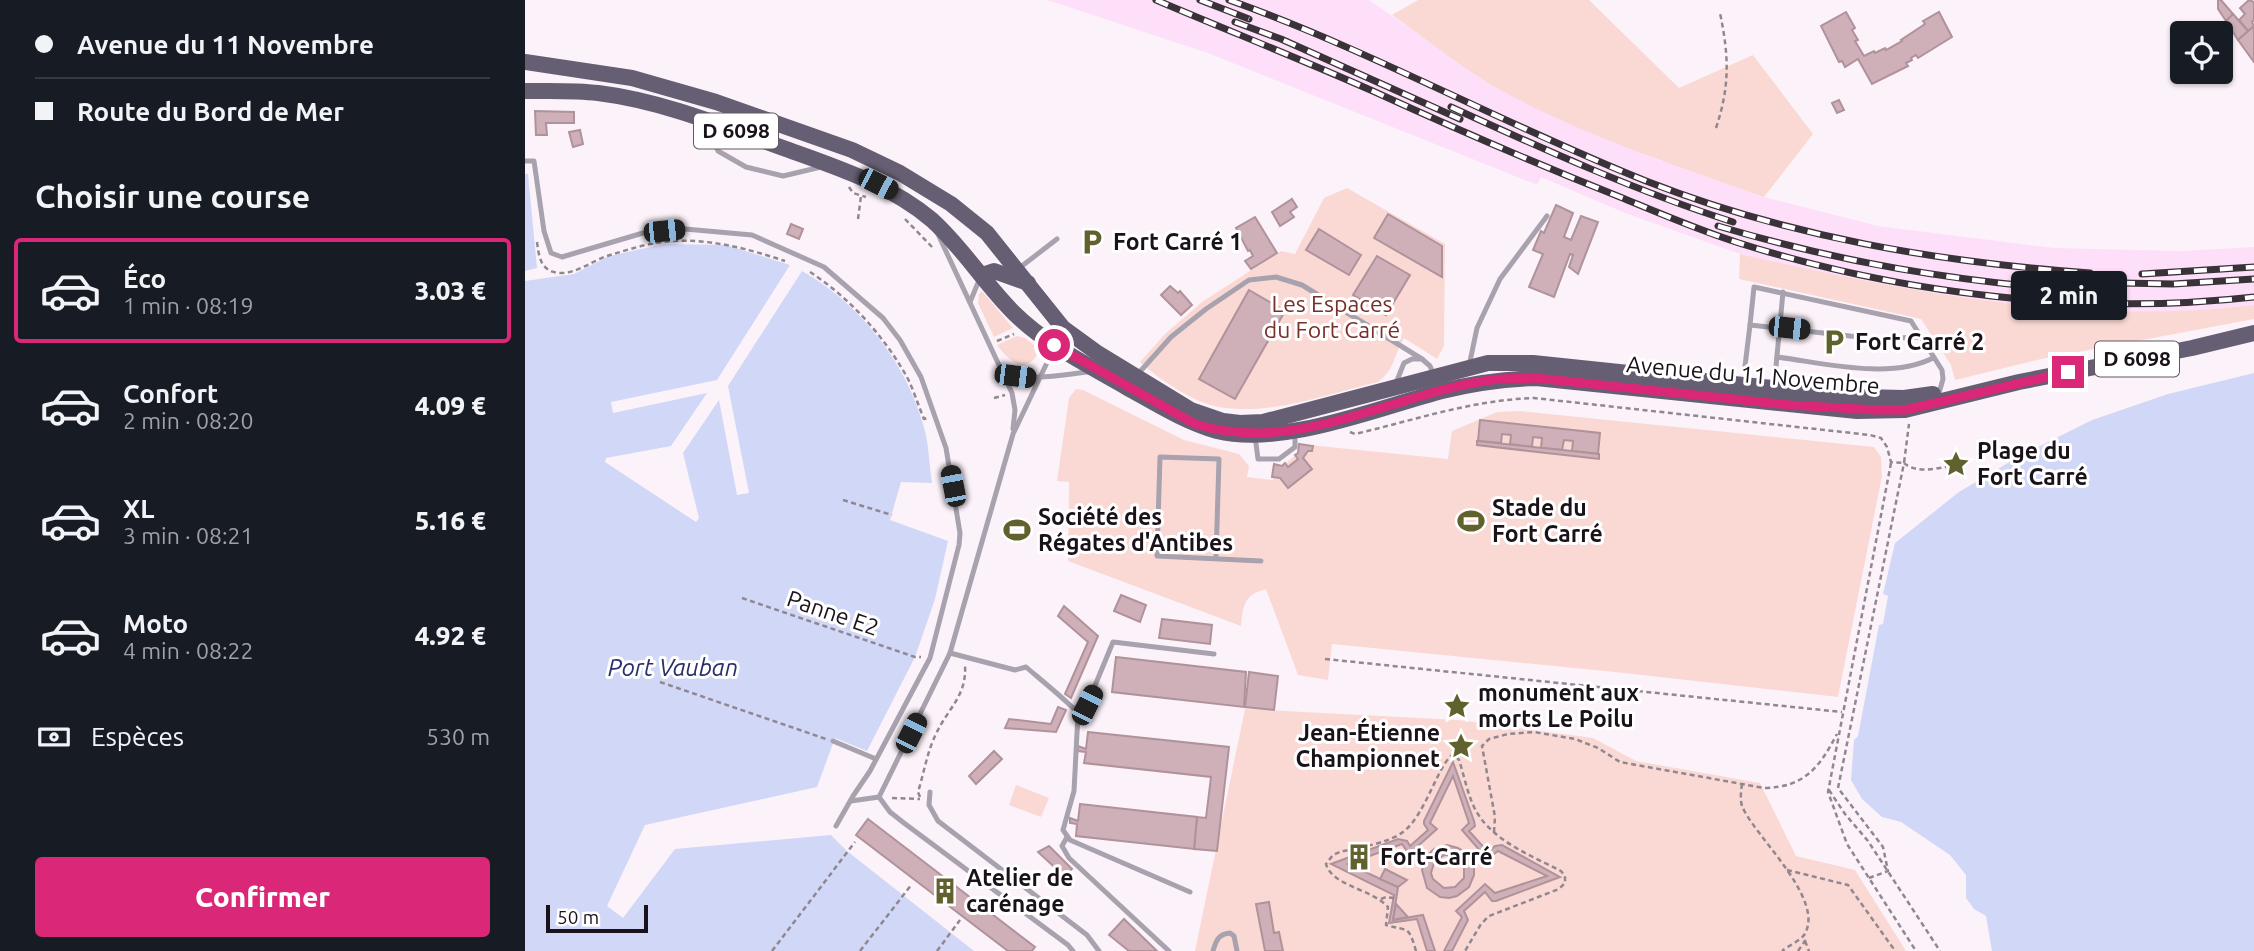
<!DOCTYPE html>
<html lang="fr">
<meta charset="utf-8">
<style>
:root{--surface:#171b24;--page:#242831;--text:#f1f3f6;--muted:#9ea1a6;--line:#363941;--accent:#db2777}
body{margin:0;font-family:Ubuntu,sans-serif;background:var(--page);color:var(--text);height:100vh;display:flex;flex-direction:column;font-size:26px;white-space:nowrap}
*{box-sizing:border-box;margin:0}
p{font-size:23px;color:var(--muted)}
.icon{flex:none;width:38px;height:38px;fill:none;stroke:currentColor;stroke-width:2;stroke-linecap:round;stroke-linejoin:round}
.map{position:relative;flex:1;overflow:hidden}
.sheet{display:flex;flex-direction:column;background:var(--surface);width:525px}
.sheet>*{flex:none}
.banner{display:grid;align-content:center;height:154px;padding:0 35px;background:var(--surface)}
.fabs{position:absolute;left:1645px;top:21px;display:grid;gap:14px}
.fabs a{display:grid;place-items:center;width:63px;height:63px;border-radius:7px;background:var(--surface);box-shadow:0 2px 5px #0004;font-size:35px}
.scale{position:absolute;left:21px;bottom:18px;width:102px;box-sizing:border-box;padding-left:7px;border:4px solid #1a1219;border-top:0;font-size:19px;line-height:24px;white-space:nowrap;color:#1a1219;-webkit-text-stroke:5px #fff;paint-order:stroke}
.end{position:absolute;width:32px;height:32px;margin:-16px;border:9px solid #db2777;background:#fff;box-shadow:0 0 0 4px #fff}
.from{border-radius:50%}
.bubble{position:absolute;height:49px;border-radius:7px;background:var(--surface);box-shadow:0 2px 5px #0004;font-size:23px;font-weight:800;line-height:49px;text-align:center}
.car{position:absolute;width:21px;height:42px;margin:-21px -10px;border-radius:9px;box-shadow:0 0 5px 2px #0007;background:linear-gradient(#222 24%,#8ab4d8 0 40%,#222 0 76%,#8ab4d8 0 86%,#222 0)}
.banner b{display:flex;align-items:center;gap:24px;height:66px;font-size:26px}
.banner b+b{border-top:2px solid var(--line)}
.banner i{width:18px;height:18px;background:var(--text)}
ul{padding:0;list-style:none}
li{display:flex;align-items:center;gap:21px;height:105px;margin:0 14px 10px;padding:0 21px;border:4px solid transparent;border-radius:7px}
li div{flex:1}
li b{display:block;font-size:26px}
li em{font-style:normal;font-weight:800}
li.on{border-color:var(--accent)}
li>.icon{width:63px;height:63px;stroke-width:1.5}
h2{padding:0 35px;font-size:32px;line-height:84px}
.pay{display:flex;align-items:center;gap:18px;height:77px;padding:0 35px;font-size:26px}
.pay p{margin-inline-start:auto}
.button{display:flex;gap:14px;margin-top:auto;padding:14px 35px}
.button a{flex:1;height:80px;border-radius:7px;background:var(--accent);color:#fff;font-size:28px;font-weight:800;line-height:80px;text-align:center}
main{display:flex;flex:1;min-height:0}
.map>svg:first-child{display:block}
.built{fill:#fedff9}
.green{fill:#fad9d5}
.water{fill:#d1d7f6}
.building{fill:#cfafb8;stroke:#b0929a;stroke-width:2;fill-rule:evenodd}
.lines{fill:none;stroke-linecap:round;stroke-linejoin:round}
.path{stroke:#90878f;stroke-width:2.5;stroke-dasharray:5 3.5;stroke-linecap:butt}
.service{stroke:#a7a2ad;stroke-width:5}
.primary{stroke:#665e72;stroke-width:16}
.rail-casing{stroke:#3a3239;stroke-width:7}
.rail{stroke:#fff;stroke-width:4.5;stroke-dasharray:13;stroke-linecap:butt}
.route{stroke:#db2777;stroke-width:9}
.labels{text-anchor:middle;stroke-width:6;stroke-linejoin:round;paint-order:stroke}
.shield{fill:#fff;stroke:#5f595e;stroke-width:2}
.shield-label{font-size:21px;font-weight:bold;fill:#1a1219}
.poi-label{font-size:23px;font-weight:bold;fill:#1a1219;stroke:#fff;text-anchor:start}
.park-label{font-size:23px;fill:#772f2a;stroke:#fff}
.street-label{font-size:23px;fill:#1a1219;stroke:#fff}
.water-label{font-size:24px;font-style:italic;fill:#2b2f6b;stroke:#fff}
</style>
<main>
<section class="sheet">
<div class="banner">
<b><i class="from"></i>Avenue du 11 Novembre</b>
<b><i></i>Route du Bord de Mer</b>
</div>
<h2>Choisir une course</h2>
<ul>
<li class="on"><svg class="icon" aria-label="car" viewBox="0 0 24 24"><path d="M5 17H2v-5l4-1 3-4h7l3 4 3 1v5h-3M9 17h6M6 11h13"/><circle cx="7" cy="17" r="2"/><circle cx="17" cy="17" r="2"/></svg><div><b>Éco</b><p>1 min · 08:19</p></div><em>3.03 €</em></li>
<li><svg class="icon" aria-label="car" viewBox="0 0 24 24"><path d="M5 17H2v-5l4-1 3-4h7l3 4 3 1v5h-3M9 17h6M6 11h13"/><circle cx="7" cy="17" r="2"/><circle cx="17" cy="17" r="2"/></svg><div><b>Confort</b><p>2 min · 08:20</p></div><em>4.09 €</em></li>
<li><svg class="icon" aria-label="car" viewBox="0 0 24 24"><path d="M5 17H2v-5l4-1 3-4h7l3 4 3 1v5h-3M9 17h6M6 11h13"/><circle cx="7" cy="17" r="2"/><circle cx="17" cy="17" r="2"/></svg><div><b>XL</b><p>3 min · 08:21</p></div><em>5.16 €</em></li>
<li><svg class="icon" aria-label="car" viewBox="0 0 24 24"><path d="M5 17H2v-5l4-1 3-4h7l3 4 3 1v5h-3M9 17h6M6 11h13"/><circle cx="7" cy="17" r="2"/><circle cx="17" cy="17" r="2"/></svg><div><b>Moto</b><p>4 min · 08:22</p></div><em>4.92 €</em></li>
</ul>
<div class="pay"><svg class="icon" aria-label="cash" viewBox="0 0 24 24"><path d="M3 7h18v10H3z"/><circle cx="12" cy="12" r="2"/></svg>Espèces<p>530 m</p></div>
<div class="button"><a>Confirmer</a></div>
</section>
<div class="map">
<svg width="1729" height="951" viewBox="0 0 1729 951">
<rect width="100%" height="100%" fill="#fcf2fa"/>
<path class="built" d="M522 0H844L974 89 1128 158 1239 197 1353 226 1530 248 1655 251 1729 247V305L1679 311 1609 312 1478 304 1318 278 1215 254 1100 213 1016 177 1012 185 683 53Z"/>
<g class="green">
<path d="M893 0H1064L1154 88 1228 55 1288 134 1239 197C1151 166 1060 136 977 91 939 70 903 40 867 15Z"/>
<path d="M822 188 920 244 919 346 912 359 879 338C868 356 871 368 853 382 802 394 746 416 694 407 669 403 634 379 615 362L640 334 677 302 756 251 770 254 799 198Z"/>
<path d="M1215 254C1384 292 1555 326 1729 305V319L1516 359 1430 380 1426 365 1396 319 1214 279Z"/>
<path d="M457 291 488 328 469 337 453 303 454 294Z"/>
<path d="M492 336 500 338 514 349C511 361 504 364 494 366L481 356 472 345Z"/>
<path d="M551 389 558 390 659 440 714 454 724 466 722 477 748 480 749 464 757 466 773 453 774 444 923 459 927 431 972 412 995 411 1349 447 1356 457 1357 476 1313 697 1099 673 807 644 803 680 773 675 741 589C719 595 718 605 716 626L543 561 544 482 532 481 544 398Z"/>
<path d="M720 709 934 720 1068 738 1111 761 1235 783 1271 856 1330 870 1381 951H670Z"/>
<path d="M491 785 524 798 516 817 484 805Z"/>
</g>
<g class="water">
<path d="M0 174H3L12 268 0 271Z"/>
<path d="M139 244 201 245 265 265 192 380 86 402 88 413 182 393 146 446 81 458 80 462 171 522 174 518 158 453 194 400 212 495 224 493 203 386 277 271C334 303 380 361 398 424 404 442 404 464 407 483L376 482 365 520 423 541 410 599 390 657 342 751 310 738 292 787 120 825 82 906 98 918 150 849 306 835 322 851 449 951H0V281L49 274 84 256Z"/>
<path d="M1729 373V951H1467L1461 916 1449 909 1441 898V875L1425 855 1376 822 1357 817 1337 799 1326 780 1329 740 1333 736 1354 625 1358 624 1363 596 1358 594 1370 543 1434 492 1493 457 1567 420 1643 394Z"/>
</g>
<g class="building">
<path d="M1693 0H1696L1708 14 1701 21 1693 9Z"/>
<path d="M1724 0 1729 2V20L1727 22 1729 26 1723 31 1714 20 1720 14 1715 8Z"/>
<path d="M1321 12 1330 28 1327 30 1333 40 1330 41 1339 56 1349 51 1350 53 1360 48 1361 50 1377 41 1376 40 1400 24 1398 21 1414 12 1427 37 1393 58 1391 55 1386 58 1387 60 1381 63 1383 66 1347 84 1333 59 1320 67 1317 61 1314 62 1296 26Z"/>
<path d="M1708 14 1723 31 1713 40 1701 21Z"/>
<path d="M1729 26V62L1713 40Z"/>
<path d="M1314 100 1319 110 1312 113 1307 103Z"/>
<path d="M10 111 49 112V123H21L22 135H11Z"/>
<path d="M55 130 58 144 48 147 44 132Z"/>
<path d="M767 199 772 207 765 212 769 217 755 226 747 212Z"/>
<path d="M1031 205 1048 213 1039 237 1046 240 1056 216 1073 222 1053 274 1044 267 1048 255 1045 254 1029 297 1004 287 1018 254 1008 250 1016 231 1019 233Z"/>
<path d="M863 214 917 246V277L849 238Z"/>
<path d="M730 217 752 253 726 269 720 261 728 256 725 250 723 251 711 228Z"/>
<path d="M266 224 278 229 274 239 262 234Z"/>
<path d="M794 229 836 255 824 275 781 250Z"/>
<path d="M852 256 885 275 861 315 828 295Z"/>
<path d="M645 286 653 293 655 291 667 305 656 315 636 295Z"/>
<path d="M724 290 760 311 710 399 674 379Z"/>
<path d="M955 420 1075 433 1073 454 1047 451 1048 441 1039 440 1037 450 1016 448 1017 438 1008 437 1007 447 985 444 986 435 977 434 976 443 953 441Z"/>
<path d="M952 441 1047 451 1074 454V459L952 445Z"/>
<path d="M774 444 788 446 787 451H783L778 458 787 469 763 488 755 478 747 477 749 464 757 466 760 463 763 467 773 459 770 455 773 453Z"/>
<path d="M596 595 621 605 615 622 589 611Z"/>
<path d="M539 606 573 636 546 698 540 694 563 642 533 616Z"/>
<path d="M637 619 687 625 685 644 634 638Z"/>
<path d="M591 657 721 672 719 707 587 692Z"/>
<path d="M724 672 753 676 749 710 720 707Z"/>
<path d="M533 707 541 710 531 732 480 728 484 719 526 724Z"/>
<path d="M563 732 704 747 692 851 669 849 672 817 681 818 686 777 559 763 561 752 553 751V746L561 749Z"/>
<path d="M469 751 477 759 451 784 444 776Z"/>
<path d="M928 762 949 821 950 826 944 831 963 852 970 846 977 845 1035 877 971 901H967L960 892 939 911 943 920 927 951H919L937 917 931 911 960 884 970 893 1022 876 973 851 962 859 937 830 944 823 928 776 905 823 912 829 884 854 877 844 823 864 873 887 868 920 898 915 910 951H902L892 919 864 923 869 895 806 864 873 839 882 841 885 846 903 830 899 824V821Z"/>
<path d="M555 804 672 817 669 849 551 836 552 824 545 823V818L553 821Z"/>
<path d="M343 819 510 947 507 951H483L331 835Z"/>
<path d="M922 845 933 848 941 853 949 868V875L944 887 932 896 924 898 915 897 902 888 897 870 903 855 909 849ZM919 855 931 856 939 865V878L930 887 919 888 908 879 906 873 909 863Z"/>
<path d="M524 846 547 869 539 876 513 852Z"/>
<path d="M860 869 882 880 873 887 855 879Z"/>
<path d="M744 902 749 933 754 932 758 951H740L731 904Z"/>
<path d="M871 904 883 917 868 920Z"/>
<path d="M599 919 632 951H604L584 935Z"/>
</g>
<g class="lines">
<g class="path">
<path d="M1191 128C1205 86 1204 56 1195 13"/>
<path d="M324 187 328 193 341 197"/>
<path d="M333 219 336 196"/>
<path d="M380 219 407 247"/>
<path d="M12 242C14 258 16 271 34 273 52 274 68 260 85 255 102 250 120 244 138 242 179 237 221 248 260 261"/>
<path d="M285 272C325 298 360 337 383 379 389 391 393 405 399 419L402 418"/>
<path d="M472 341 489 334"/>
<path d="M469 398 480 395"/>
<path d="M825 432 830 434C890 420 947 400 1009 398L1345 435 1356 438 1362 447 1366 462 1379 463 1384 424"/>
<path d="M1366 463 1303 792 1322 844 1391 951"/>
<path d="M318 500 367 515"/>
<path d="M217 598 390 657H396"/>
<path d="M800 659 1317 712"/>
<path d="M135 682 301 739"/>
<path d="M1217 784C1216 790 1215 800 1217 806 1229 836 1302 900 1279 935 1275 941 1263 946 1257 951"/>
<path d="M1304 790 1320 814 1343 841 1415 951"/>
<path d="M395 797 393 792C399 773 402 752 411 734 423 708 442 696 440 665"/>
<path d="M367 798 395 799"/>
<path d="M969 832 970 817 957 746 964 739 983 734 1009 732 1050 739 1073 748 1095 762 1239 788C1280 787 1294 768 1312 734"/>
<path d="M1262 870 1323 885 1368 948 1367 951"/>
<path d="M1344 878 1363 871 1358 847 1313 788 1379 463C1391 473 1407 469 1421 467"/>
<path d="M856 899 861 897 869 898"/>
<path d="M1280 941 1284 951"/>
<path d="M247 951 330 842"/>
<path d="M335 951 387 884"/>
<path d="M412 951 435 920"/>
<path d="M891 951C883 924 884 932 861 925L863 907C847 889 807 886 801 864L808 855 815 852C834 847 862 844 878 832 901 815 914 761 929 754L934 760C939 775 942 792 949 807 965 840 1005 855 1036 871L1040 876V883L1034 889 964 916 956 924 940 951"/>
<path d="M1273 951 1280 941 1279 935"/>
</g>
<g class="service">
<path d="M180 123 193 151 221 167 258 176 296 167"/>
<path d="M0 161H9L19 231 26 253 37 257 118 233 160 229 227 235 299 267 358 318 375 340 396 377 421 448 435 533 434 545 405 658 345 771 328 796 311 826"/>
<path d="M412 232 487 393 490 410 488 429"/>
<path d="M493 269 532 239"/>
<path d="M445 302 455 278"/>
<path d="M1395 337 1352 339 1225 325 1229 287 1386 321 1417 370 1418 379 1414 393"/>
<path d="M1252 357C1299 363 1365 380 1408 358"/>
<path d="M944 366 952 328 975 279 1022 216"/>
<path d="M1220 366 1225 325"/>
<path d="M477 369C504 383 534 375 563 372"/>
<path d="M612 375 646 337 681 309 724 280 751 277 777 285 897 359"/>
<path d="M871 383 879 363 887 359H897L905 366 908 373"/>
<path d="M1249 387 1258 292"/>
<path d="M730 436 733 459H754L770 447V433"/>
<path d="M691 558 694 459 635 457 632 556 736 561"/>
<path d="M425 653 490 670 501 667C510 675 550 707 553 714L549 791 538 830 545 840 665 892"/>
<path d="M550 708 562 705 588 642 689 654"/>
<path d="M308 741 351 759"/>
<path d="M405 792 404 805 413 821 562 935 574 951"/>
<path d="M354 797 365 812 379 823 543 945 548 951"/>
<path d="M326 801 354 797 425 653 488 434 529 348"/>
<path d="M542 837 537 846 544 858 644 951"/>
<path d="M688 951C691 941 693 934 705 933L709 936 712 951"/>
</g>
<g class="primary">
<path d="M0 62 107 78 191 102 327 150 375 173 426 204 462 233 538 328 571 352 666 410 698 421 715 423 738 422 963 363H1008L1334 397 1379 398 1408 394"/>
<path d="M0 91C24 91 49 90 73 93 138 101 200 127 261 149 313 168 364 184 407 220 438 248 459 283 489 313 520 344 563 365 601 387 630 403 660 422 692 431 758 447 852 408 917 391 949 383 979 379 1011 378L1332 411 1380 410 1494 382 1667 348 1729 333"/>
<path d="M457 275 469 271 503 283"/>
</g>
<g class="rail-casing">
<g id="rail">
<path d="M631 0C704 31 778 60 850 92 931 129 1012 164 1095 197 1134 213 1173 230 1214 243 1375 294 1560 316 1729 297"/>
<path d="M675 0 724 19"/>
<path d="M704 0C847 51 980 125 1121 181 1264 237 1413 262 1565 273"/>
<path d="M710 22 756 39 935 119"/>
<path d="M926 107C1018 149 1111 191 1208 222"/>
<path d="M1193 226C1317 263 1429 281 1558 291"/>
<path d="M1617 274 1729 267"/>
<path d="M1545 282 1648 284 1729 279"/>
</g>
</g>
<use href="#rail" class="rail"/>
</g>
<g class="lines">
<path class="route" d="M529 345 670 424C774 457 871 390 974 379 986 378 999 379 1011 378L1265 405 1351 410H1380L1543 372"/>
</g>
<defs>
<g id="parking-bare" transform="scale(2.1)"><path d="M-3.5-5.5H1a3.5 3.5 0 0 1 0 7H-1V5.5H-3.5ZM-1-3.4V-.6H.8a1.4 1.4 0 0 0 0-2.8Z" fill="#61612e" stroke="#fff" stroke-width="2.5" paint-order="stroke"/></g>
<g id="sight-bare" transform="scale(2.1)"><path d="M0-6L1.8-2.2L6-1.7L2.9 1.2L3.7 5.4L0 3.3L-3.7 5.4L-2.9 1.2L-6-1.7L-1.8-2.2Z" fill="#61612e" stroke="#fff" stroke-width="2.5" paint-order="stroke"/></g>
<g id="stadium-bare" transform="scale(2.1)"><path d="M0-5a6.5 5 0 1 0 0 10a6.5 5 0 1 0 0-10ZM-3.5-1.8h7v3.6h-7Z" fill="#61612e" stroke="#fff" stroke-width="2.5" paint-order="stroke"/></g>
<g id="building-bare" transform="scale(2.1)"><path d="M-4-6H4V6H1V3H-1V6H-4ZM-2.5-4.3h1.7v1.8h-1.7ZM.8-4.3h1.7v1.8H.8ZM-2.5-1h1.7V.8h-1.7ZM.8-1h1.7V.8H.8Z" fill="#61612e" stroke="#fff" stroke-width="2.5" paint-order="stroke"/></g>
</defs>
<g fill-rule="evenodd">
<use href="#parking-bare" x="567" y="242"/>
<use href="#parking-bare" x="1309" y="342"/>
<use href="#sight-bare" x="1431" y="464"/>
<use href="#stadium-bare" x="946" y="521"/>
<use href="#stadium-bare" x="492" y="530"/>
<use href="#sight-bare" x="932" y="706"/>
<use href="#sight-bare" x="936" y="746"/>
<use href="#building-bare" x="834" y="857"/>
<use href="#building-bare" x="420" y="891"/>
</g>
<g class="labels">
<g class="shield">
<rect x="169" y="113.5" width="84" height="35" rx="5"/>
<rect x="1570" y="341.5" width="84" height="35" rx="5"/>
</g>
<g class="shield-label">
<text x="211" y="138">D 6098</text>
<text x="1612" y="366">D 6098</text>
</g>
<g class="poi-label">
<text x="588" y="250">Fort Carré 1</text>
<text x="1330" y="350">Fort Carré 2</text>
<text x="1452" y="459">Plage du<tspan x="1452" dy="26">Fort Carré</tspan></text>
<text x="967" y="516">Stade du<tspan x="967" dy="26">Fort Carré</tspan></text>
<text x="513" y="525">Société des<tspan x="513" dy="26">Régates d'Antibes</tspan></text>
<text x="953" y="701">monument aux<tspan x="953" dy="26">morts Le Poilu</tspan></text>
<text x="915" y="741" text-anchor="end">Jean-Étienne<tspan x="915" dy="26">Championnet</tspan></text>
<text x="855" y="865">Fort-Carré</text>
<text x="441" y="886">Atelier de<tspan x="441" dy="26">carénage</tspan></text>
</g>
<g class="park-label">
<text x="807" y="312">Les Espaces<tspan x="807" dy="26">du Fort Carré</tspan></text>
</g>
<g class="street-label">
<text transform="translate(1228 375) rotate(5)" y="8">Avenue du 11 Novembre</text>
<text transform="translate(308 613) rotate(19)" y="8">Panne E2</text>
</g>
<g class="water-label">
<text x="148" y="676">Port Vauban</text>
</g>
</g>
</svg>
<div class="fabs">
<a><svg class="icon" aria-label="locate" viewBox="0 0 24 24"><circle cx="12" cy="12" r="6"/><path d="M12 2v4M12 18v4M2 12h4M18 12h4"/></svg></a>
</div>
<div class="scale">50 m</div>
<i class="end from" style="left:529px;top:345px"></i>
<i class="end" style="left:1543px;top:372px"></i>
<div class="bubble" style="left:1486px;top:271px;width:116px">2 min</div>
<i class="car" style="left:353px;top:184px;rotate:117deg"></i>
<i class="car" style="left:139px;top:231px;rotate:84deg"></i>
<i class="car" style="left:1264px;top:328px;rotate:96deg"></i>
<i class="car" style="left:490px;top:376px;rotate:97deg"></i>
<i class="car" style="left:428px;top:486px;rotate:349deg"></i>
<i class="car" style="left:562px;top:705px;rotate:27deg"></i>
<i class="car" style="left:386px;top:733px;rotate:27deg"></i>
</div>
</main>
